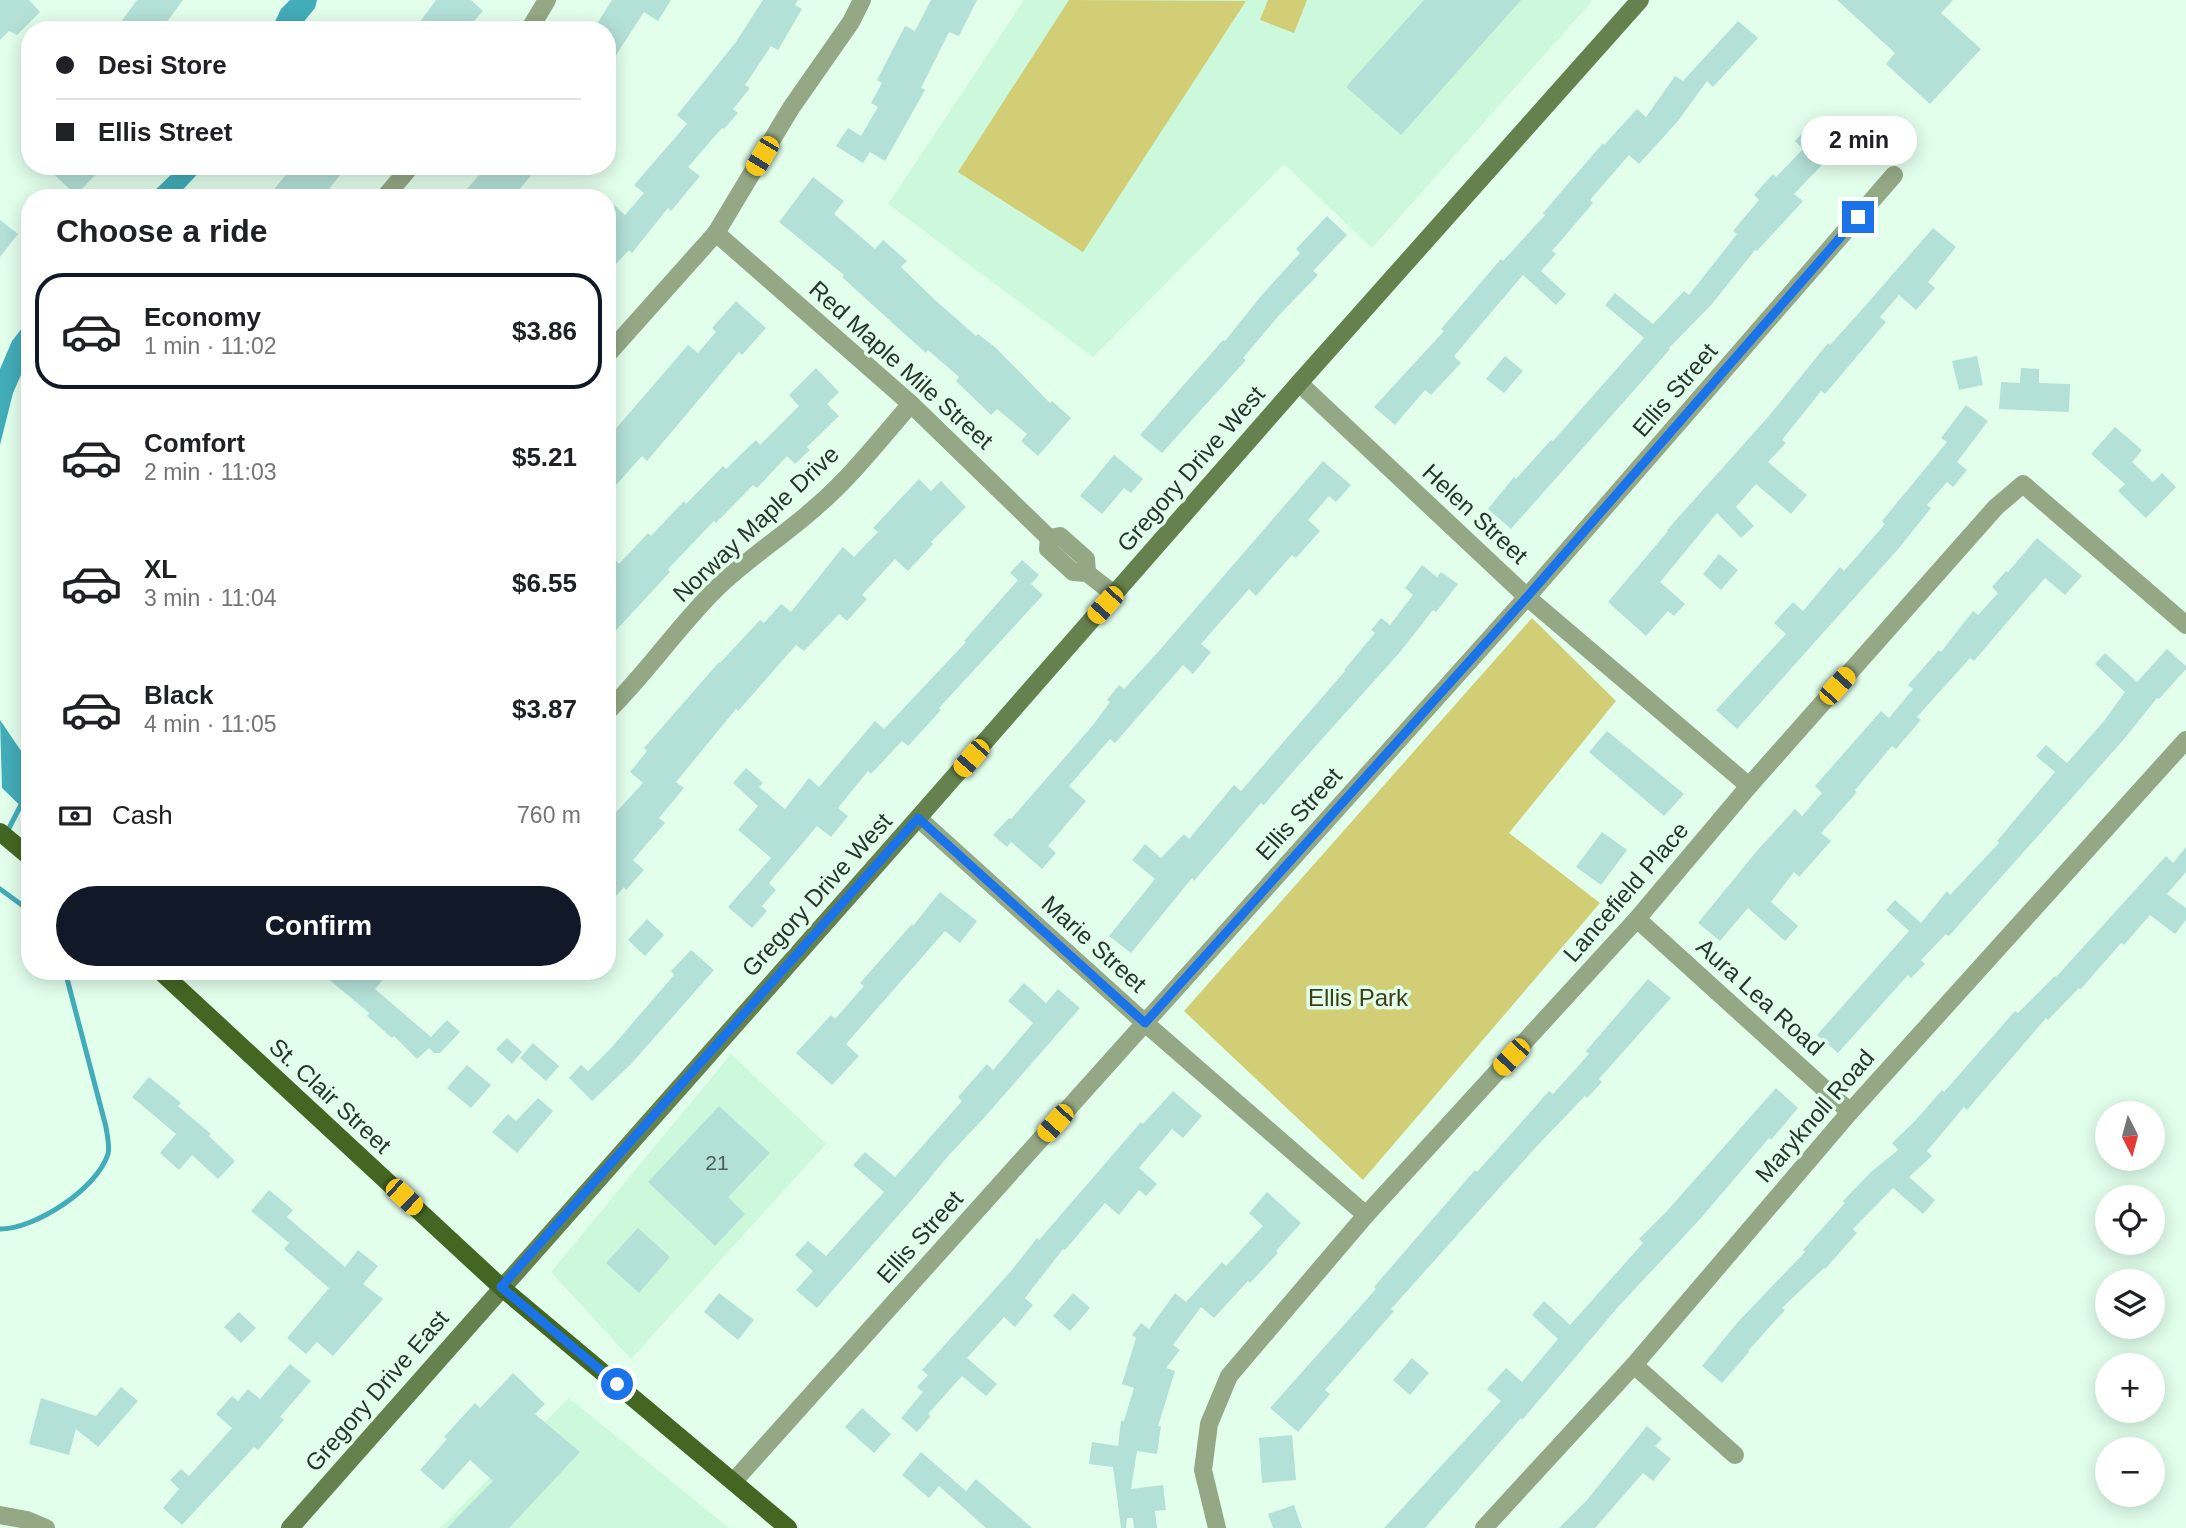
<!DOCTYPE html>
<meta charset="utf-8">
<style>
:root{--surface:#fff;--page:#f6f6f6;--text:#202124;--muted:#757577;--line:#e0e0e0;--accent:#111827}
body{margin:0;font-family:Helvetica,sans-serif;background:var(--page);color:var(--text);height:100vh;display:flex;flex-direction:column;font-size:26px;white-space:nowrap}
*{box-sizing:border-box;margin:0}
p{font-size:23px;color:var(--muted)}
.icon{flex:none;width:38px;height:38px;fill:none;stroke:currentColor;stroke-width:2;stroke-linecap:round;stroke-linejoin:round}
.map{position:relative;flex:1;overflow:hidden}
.drawer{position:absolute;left:21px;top:189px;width:595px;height:791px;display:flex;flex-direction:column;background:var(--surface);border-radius:28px;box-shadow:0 4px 18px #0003}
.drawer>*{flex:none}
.top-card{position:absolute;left:21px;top:21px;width:595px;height:154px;border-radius:28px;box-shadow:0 4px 18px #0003;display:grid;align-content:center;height:154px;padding:0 35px;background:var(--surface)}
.needle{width:46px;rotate:174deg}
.tools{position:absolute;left:2095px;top:1101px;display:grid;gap:14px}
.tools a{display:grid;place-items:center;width:70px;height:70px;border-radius:50%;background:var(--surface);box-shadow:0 4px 18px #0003;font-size:35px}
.end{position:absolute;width:32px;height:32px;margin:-16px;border:9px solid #1a73e8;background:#fff;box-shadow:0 0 0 4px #fff}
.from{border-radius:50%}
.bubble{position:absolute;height:49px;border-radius:24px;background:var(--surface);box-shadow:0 4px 18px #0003;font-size:23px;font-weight:700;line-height:49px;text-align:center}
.car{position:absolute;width:21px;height:42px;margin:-21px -10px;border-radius:9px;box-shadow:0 0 5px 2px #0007;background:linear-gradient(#f5c518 24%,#345 0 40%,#f5c518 0 76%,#345 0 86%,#f5c518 0)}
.top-card b{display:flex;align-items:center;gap:24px;height:66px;font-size:26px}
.top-card b+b{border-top:2px solid var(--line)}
.top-card i{width:18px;height:18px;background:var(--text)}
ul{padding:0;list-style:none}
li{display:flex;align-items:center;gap:21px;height:116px;margin:0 14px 10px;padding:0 21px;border:4px solid transparent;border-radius:28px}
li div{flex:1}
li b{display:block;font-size:26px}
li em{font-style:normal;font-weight:700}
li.selected{border-color:var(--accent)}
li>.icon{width:63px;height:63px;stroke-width:1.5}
h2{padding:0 35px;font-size:32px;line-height:84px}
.pay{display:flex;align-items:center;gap:18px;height:77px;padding:0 35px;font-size:26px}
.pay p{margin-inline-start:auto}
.button{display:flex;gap:14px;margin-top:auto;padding:14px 35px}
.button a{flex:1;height:80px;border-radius:42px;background:var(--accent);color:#fff;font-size:28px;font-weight:700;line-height:80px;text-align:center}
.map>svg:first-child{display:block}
.built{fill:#ccf8dc}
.green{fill:#d1ce75}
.water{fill:#43acb9}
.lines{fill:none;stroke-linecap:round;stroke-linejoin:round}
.stream{stroke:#43acb9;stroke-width:5}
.building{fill:#b3e0d7}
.street{stroke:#94a885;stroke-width:18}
.secondary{stroke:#65824e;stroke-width:18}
.primary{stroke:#446623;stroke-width:18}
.route{stroke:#1a73e8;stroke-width:9}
.labels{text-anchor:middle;stroke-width:7;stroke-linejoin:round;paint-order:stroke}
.number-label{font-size:21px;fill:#4a6058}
.street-label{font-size:24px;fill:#27352d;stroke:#e2ffec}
.park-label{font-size:24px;fill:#3f3d14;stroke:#e2ffec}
</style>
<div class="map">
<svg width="2186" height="1528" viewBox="0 0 2186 1528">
<rect width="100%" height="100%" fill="#e2ffec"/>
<g class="built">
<path d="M1024 0H1593L1372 248 1284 164 1093 357 888 204Z"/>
<path d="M731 1054 826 1144 631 1359 551 1272Z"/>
<path d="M569 1398 729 1528H440Z"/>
</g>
<g class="green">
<path d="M1069 0 1246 1 1083 252 958 172Z"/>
<path d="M1268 0H1307L1294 33 1260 20Z"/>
<path d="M1532 618 1616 701 1509 833 1600 903 1363 1180 1184 1011Z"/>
</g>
<g class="water">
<path d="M290 0H317L315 8 297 30H271L281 9Z"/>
<path d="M180 166H205L175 198H147Z"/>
<path d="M30 318V355L13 393 0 445V369L12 341Z"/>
<path d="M0 720 30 764V815L2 788Z"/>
</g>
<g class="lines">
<g class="stream">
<path d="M6 834 24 799"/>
<path d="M0 889 30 911"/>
<path d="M0 1229C35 1229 97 1189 108 1154 110 1146 107 1135 106 1127L65 971"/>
</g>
</g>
<g class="building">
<path d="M0 0H29L40 12 17 35 9 31 0 40Z"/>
<path d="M137 0H183L161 30H115Z"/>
<path d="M436 0H471L483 11 466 30H414Z"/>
<path d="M612 0H671L658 21 644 12 607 69V30H593Z"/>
<path d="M763 0H798L795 5 802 9 778 50 771 46 745 85 750 88 733 109 738 113 724 129 722 128 688 167 700 176 671 211 668 208 632 253 629 250 616 264 607 256V213L614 205 625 215 644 193 634 185 687 124 677 115 736 42Z"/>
<path d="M931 0H977L959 36 949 32 921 88 925 90 885 161 870 152 863 163 836 146 848 128 861 136 878 107 871 103 882 83 877 80 905 26 915 31Z"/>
<path d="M1424 0H1521L1401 135 1346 87Z"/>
<path d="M1837 0H1953L1941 13 1981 49 1930 104 1886 64 1895 53Z"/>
<path d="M1738 21 1758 38 1713 87 1707 81 1678 121 1639 164 1629 155 1590 200 1593 203 1552 251 1556 254 1541 271 1566 294 1556 305 1523 275 1454 356 1461 363 1431 395 1425 390 1395 425 1374 407 1444 331 1441 329 1501 259 1503 261 1545 215 1543 213 1603 143 1604 145 1637 109 1646 117 1675 76 1683 81Z"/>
<path d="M1831 116 1851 135 1794 194 1803 201 1757 251 1755 250 1712 304 1669 348 1670 349 1644 379 1511 529 1488 509 1514 477 1516 479 1551 440 1553 441 1644 338 1605 305 1615 293 1653 324 1684 291 1689 295 1737 234 1733 231 1759 200 1754 195 1773 174 1776 177 1803 149 1795 141 1810 125 1817 131Z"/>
<path d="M45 166H85L95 175 76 195Z"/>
<path d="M293 166H347L322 198H267Z"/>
<path d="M487 166H539L512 198H459Z"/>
<path d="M813 177 844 201 834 214 875 249 883 240 907 261 901 267 935 300 976 336 978 334 996 348 1050 403 1052 401 1071 418 1038 456 1021 441 1027 434 997 409 991 415 956 381 959 377 928 350 926 353 908 337 842 277 844 275 779 222Z"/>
<path d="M1327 216 1347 235 1313 271 1318 275 1281 313 1243 358 1246 360 1162 453 1140 435 1223 340 1225 341 1261 296 1300 253 1296 249Z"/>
<path d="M0 220 18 234 0 257Z"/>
<path d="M1933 228 1956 247 1928 282 1935 288 1916 310 1899 295 1880 317 1886 322 1825 394 1821 391 1782 440 1786 443 1768 462 1807 495 1791 514 1756 484 1736 507 1754 526 1741 538 1717 513 1660 582 1685 604 1674 616 1668 611 1646 636 1608 602 1668 531 1667 530 1768 417 1828 343 1830 345 1866 305Z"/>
<path d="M736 301 766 328 742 355 739 352 647 461 642 456 607 495V439L688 345 698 353 716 332 712 328Z"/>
<path d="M1505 356 1523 371 1504 393 1486 379Z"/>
<path d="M1977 356 1983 385 1959 390 1952 361Z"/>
<path d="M816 368 839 392 827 404 839 416 807 447 810 450 795 464 787 456 757 488 753 485 716 523 714 521 668 569 670 572 607 640V571L616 561 619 564 648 533 651 536 684 501 686 504 723 466 726 469 756 440 760 445 799 406 789 395Z"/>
<path d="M2021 368 2039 369V383L2070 384 2069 412 1999 409 2001 382 2020 383Z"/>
<path d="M1966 405 1988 421 1957 462 1967 470 1953 487 1947 482 1927 505 1931 508 1899 548 1737 729 1716 710 1786 634 1774 623 1793 602 1803 611 1840 567 1844 571 1885 524 1882 521 1947 442 1941 438Z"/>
<path d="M2115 427 2142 450 2132 462 2153 482 2162 473 2176 487 2146 518 2118 491 2125 484 2091 454Z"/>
<path d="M1114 455 1143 479 1131 493 1124 488 1102 514 1080 496Z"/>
<path d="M1323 461 1351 485 1336 502 1329 496 1308 520 1320 531 1296 558 1292 555 1256 596 1249 589 1201 644 1211 652 1193 674 1183 665 1115 743 1110 739 1069 786 1086 801 1048 846 1056 853 1042 869 1011 842 1007 847 993 835 1009 818 1011 819 1093 725 1110 702 1107 700 1119 685 1124 689 1158 652Z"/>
<path d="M919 479 931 491 941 481 966 507 931 542 933 544 908 571 895 559 862 595 867 599 847 621 839 614 804 651 796 645 738 711 736 709 676 782 684 788 659 818 665 823 633 860 644 870 626 890 624 887 607 906V822L643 783 630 772 647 751 644 748 719 662 720 663 760 620 764 623 781 604 791 612 843 547 854 557 878 532 873 528Z"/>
<path d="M2037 538 2082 576 2065 595 2045 578 1974 661 1970 658 1917 717 1921 720 1896 749 1892 746 1855 790 1857 792 1821 833 1831 841 1799 877 1794 872 1771 902 1798 926 1785 941 1748 908 1720 941 1698 923 1756 852 1795 809 1802 816 1822 793 1815 786 1881 711 1889 718 1913 689 1908 685 1939 650 1941 652 1973 611 1978 615 1998 593 1992 587 2006 571 2008 572Z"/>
<path d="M1719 554 1738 570 1721 590 1703 574Z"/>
<path d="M1022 560 1039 575 1031 584 1043 595 939 708 941 710 908 746 902 741 871 774 868 771 838 808 848 816 831 837 817 826 769 883 776 890 762 906 767 911 752 928 728 907 771 858 738 830 758 806 733 783 746 768 763 783 759 787 785 809 809 778 819 787 875 721 884 729 966 642 964 641 1018 580 1010 573Z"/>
<path d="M1422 565 1437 577 1441 572 1458 584 1436 612 1433 610 1400 652 1297 767 1264 805 1261 803 1194 881 1192 878 1131 953 1109 936 1155 879 1132 860 1145 844 1161 858 1184 834 1189 839 1234 785 1241 791 1345 671 1344 670 1375 633 1371 630 1381 618 1390 625 1413 595 1405 588Z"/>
<path d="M2167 649 2186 666V669L2159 699 2157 698 2125 738 1949 936 1946 934 1921 960 1925 964 1911 978 1908 975 1838 1053 1817 1035 1909 931 1886 910 1895 900 1921 923 1947 891 1950 895 1999 843 1997 841 2055 772 2036 756 2046 745 2067 763 2104 721 2125 692 2095 664 2105 653 2137 682Z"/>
<path d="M1607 731 1684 794 1664 816 1589 752Z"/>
<path d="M1602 832 1627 850 1601 885 1576 867Z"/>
<path d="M2186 847V872L2167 894 2186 908V920L2175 934 2150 915 2124 945 2121 943 2080 990 2079 988 2048 1020 2046 1018 1967 1110 1964 1107 1927 1151 1932 1156 1909 1177 1935 1200 1923 1214 1893 1188 1853 1229 1857 1233 1825 1269 1824 1268 1782 1308 1785 1310 1748 1351 1749 1352 1722 1383 1702 1366 1737 1323 1805 1252 1803 1250 1845 1203 1843 1201 1871 1172 1898 1150 1892 1143 1915 1121 1942 1090 1944 1092 2015 1011 2018 1013 2055 976 2056 977 2166 856 2173 863Z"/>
<path d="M940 892 977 921 960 943 945 931 846 1044 859 1056 832 1085 796 1053 831 1015 835 1019 864 986 860 983 912 924 913 926Z"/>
<path d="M647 919 664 935 645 956 628 940Z"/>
<path d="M691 950 714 970 631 1064 592 1101 569 1078 581 1065 588 1071 612 1047 674 975 671 971Z"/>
<path d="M319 971H390L375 989 431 1037 447 1020 460 1032 440 1053H434L429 1048 417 1059 394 1036 392 1038 367 1016 369 1013Z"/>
<path d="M1648 979 1671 998 1599 1079 1602 1082 1587 1098 1585 1096 1536 1147 1391 1309 1394 1311 1325 1390 1330 1394 1298 1432 1270 1408 1376 1289 1374 1287 1475 1170 1477 1172 1549 1091 1553 1094 1589 1054 1586 1051Z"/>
<path d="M1024 983 1046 1003 1058 989 1080 1008 983 1119 949 1155 910 1202 817 1308 796 1290 813 1271 795 1255 808 1241 826 1256 884 1192 853 1165 865 1152 895 1177 962 1101 958 1097 987 1064 993 1070 1033 1023 1008 1001Z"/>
<path d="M507 1038 522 1052 512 1064 496 1049Z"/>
<path d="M533 1043 559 1066 546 1081 520 1058Z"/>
<path d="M467 1065 491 1085 471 1108 447 1088Z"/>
<path d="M149 1077 181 1103 178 1106 211 1134 209 1136 235 1161 218 1179 192 1155 179 1170 160 1153 176 1134 132 1097Z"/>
<path d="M1776 1088 1798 1108 1771 1140 1769 1138 1701 1218 1618 1307 1522 1420 1521 1418 1425 1528H1384L1501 1401 1487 1389 1506 1368 1522 1382 1558 1339 1532 1315 1544 1301 1570 1325 1643 1243 1639 1239 1666 1212Z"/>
<path d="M1173 1091 1202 1116 1183 1138 1172 1129 1139 1168 1157 1184 1146 1196 1139 1190 1119 1215 1105 1203 1065 1250 1063 1249 1025 1298 1033 1305 1015 1327 1004 1317 967 1358 997 1384 986 1396 962 1376 928 1414 931 1416 917 1432 901 1418 923 1392 917 1387 928 1375 922 1370 1012 1270 1037 1238 1039 1240 1141 1122 1143 1124Z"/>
<path d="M538 1098 553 1111 517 1153 492 1132 508 1114 516 1121Z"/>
<path d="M719 1106 770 1153 728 1197 745 1214 715 1246 648 1182Z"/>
<path d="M269 1190 293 1210 287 1217 345 1267 358 1250 378 1266 363 1284 383 1299 333 1356 317 1342 306 1354 287 1338 329 1288 284 1249 289 1243 251 1211Z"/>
<path d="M1267 1192 1301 1223 1276 1251 1278 1253 1250 1283 1248 1281 1214 1318 1201 1307 1173 1345 1180 1350 1166 1368 1175 1371 1158 1426H1161L1157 1454 1137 1451 1131 1489 1163 1485 1166 1510 1155 1511 1157 1528H1134L1133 1518H1127L1126 1528H1121L1113 1467 1089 1464 1092 1442 1118 1446 1121 1421H1124L1134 1388 1122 1384 1136 1338 1132 1335 1141 1323 1149 1329 1175 1293 1186 1302 1222 1262 1226 1266 1263 1226 1249 1213Z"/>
<path d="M638 1228 670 1257 639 1293 606 1263Z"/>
<path d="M719 1293 754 1320 738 1340 704 1312Z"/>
<path d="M1073 1293 1090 1308 1070 1331 1053 1316Z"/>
<path d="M239 1312 256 1328 241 1343 224 1327Z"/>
<path d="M1412 1358 1429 1373 1410 1395 1393 1380Z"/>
<path d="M290 1364 311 1381 280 1417 284 1420 258 1450 254 1447 182 1525 163 1508 179 1489 170 1480 181 1469 189 1476 232 1428 216 1414 232 1396 238 1401 248 1389 260 1399Z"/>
<path d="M513 1373 545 1404 535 1414 580 1452 509 1528H447L493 1481 470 1460 443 1490 420 1470 447 1439 444 1437 475 1403 480 1408Z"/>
<path d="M121 1387 138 1401 98 1447 76 1429 69 1455 29 1444 41 1398 96 1416Z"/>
<path d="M862 1408 891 1434 874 1453 845 1427Z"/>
<path d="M1647 1426 1662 1439 1655 1446 1671 1459 1653 1481 1643 1473 1595 1528H1559L1587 1500Z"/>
<path d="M1292 1435 1296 1480 1262 1483 1259 1438Z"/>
<path d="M921 1452 966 1491 976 1479 1032 1528H986L939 1486 929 1498 902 1475Z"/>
<path d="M1294 1505 1302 1528H1273L1268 1514Z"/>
</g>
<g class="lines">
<g class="street">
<path d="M529 30 547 0"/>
<path d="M384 198 411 166"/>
<path d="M716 233 911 404 1049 538"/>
<path d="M607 355 716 233 791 108 851 22 862 0"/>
<path d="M1299 383 1527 597 1749 786"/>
<path d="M1049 538 1048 549 1073 572 1087 573 1114 594"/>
<path d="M1049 538 1060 536 1086 559 1087 573"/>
<path d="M607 712C647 673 678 626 717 588 748 558 785 535 817 506 852 476 881 438 911 404"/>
<path d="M918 818 1145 1023 1366 1215"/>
<path d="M1637 919 1850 1112"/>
<path d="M1634 1365 1735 1455"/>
<path d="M734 1481 1527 597 1894 175"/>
<path d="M0 1515 27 1520 46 1528"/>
<path d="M1217 1528 1203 1470 1209 1424 1229 1376 1366 1215 1637 919 1749 786 1996 507 2023 484 2186 625"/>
<path d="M1484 1528 1634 1365 1850 1112 2186 740"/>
</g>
<path class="secondary" d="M290 1528 918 818 1299 383 1640 0"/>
<g class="primary">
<path d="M0 832 30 857"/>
<path d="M160 971 501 1287 788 1528"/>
</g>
</g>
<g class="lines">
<path class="route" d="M617 1384 501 1287 918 818 1145 1023 1527 597 1858 217"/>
</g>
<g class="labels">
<g class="number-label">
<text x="717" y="1170">21</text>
</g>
<g class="street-label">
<text transform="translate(901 365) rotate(42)" y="8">Red Maple Mile Street</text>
<text transform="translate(1675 390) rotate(-49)" y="8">Ellis Street</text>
<text transform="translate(1191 469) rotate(-49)" y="8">Gregory Drive West</text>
<text transform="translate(1475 514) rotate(43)" y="8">Helen Street</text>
<text transform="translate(756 524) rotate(-43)" y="8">Norway Maple Drive</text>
<text transform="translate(1299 814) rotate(-48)" y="8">Ellis Street</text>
<text transform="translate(1626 892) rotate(-49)" y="8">Lancefield Place</text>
<text transform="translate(817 895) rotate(-48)" y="8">Gregory Drive West</text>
<text transform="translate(1094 944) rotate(42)" y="8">Marie Street</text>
<text transform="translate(1760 997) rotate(42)" y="8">Aura Lea Road</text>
<text transform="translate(330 1096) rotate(43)" y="8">St. Clair Street</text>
<text transform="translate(1815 1116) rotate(-49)" y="8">Maryknoll Road</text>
<text transform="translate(920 1237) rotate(-48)" y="8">Ellis Street</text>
<text transform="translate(377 1391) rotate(-49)" y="8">Gregory Drive East</text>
</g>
<g class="park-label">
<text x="1358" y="1006">Ellis Park</text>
</g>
</g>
</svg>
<div class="tools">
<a><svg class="needle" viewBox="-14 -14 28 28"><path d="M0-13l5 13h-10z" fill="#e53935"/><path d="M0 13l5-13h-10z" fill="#757577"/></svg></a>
<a><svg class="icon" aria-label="locate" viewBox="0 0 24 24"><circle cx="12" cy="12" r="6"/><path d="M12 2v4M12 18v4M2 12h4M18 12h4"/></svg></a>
<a><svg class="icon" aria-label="layers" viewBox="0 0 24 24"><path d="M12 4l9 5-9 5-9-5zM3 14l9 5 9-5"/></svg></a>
<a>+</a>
<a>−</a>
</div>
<i class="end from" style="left:617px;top:1384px"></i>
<i class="end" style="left:1858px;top:217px"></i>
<div class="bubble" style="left:1801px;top:116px;width:116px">2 min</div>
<i class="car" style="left:762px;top:156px;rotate:211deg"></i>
<i class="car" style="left:1105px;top:605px;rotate:222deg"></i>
<i class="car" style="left:1837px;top:686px;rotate:42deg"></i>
<i class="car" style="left:971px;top:758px;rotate:221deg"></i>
<i class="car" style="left:1511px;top:1057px;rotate:223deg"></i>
<i class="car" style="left:1055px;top:1123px;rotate:222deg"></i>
<i class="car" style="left:404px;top:1197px;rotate:133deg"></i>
<div class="top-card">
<b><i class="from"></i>Desi Store</b>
<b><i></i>Ellis Street</b>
</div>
<section class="drawer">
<h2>Choose a ride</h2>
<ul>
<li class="selected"><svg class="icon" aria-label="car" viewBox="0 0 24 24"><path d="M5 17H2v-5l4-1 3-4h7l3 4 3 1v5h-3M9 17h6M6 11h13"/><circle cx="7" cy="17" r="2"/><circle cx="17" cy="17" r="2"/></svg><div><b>Economy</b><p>1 min · 11:02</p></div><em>$3.86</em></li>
<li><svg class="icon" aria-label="car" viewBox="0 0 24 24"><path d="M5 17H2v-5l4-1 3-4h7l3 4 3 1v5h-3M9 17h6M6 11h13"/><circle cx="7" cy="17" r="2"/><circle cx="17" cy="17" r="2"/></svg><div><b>Comfort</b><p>2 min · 11:03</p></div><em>$5.21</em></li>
<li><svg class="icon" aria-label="car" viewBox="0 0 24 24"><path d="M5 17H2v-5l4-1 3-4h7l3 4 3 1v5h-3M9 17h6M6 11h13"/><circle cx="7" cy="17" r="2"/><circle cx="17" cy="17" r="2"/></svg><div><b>XL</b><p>3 min · 11:04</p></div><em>$6.55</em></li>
<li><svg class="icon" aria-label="car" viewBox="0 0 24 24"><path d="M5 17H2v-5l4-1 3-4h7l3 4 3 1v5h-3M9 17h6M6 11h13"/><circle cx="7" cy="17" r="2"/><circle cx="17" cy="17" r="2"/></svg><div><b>Black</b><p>4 min · 11:05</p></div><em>$3.87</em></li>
</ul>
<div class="pay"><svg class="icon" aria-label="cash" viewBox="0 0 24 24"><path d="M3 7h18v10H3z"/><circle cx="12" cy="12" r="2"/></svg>Cash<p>760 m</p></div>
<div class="button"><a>Confirm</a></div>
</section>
</div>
